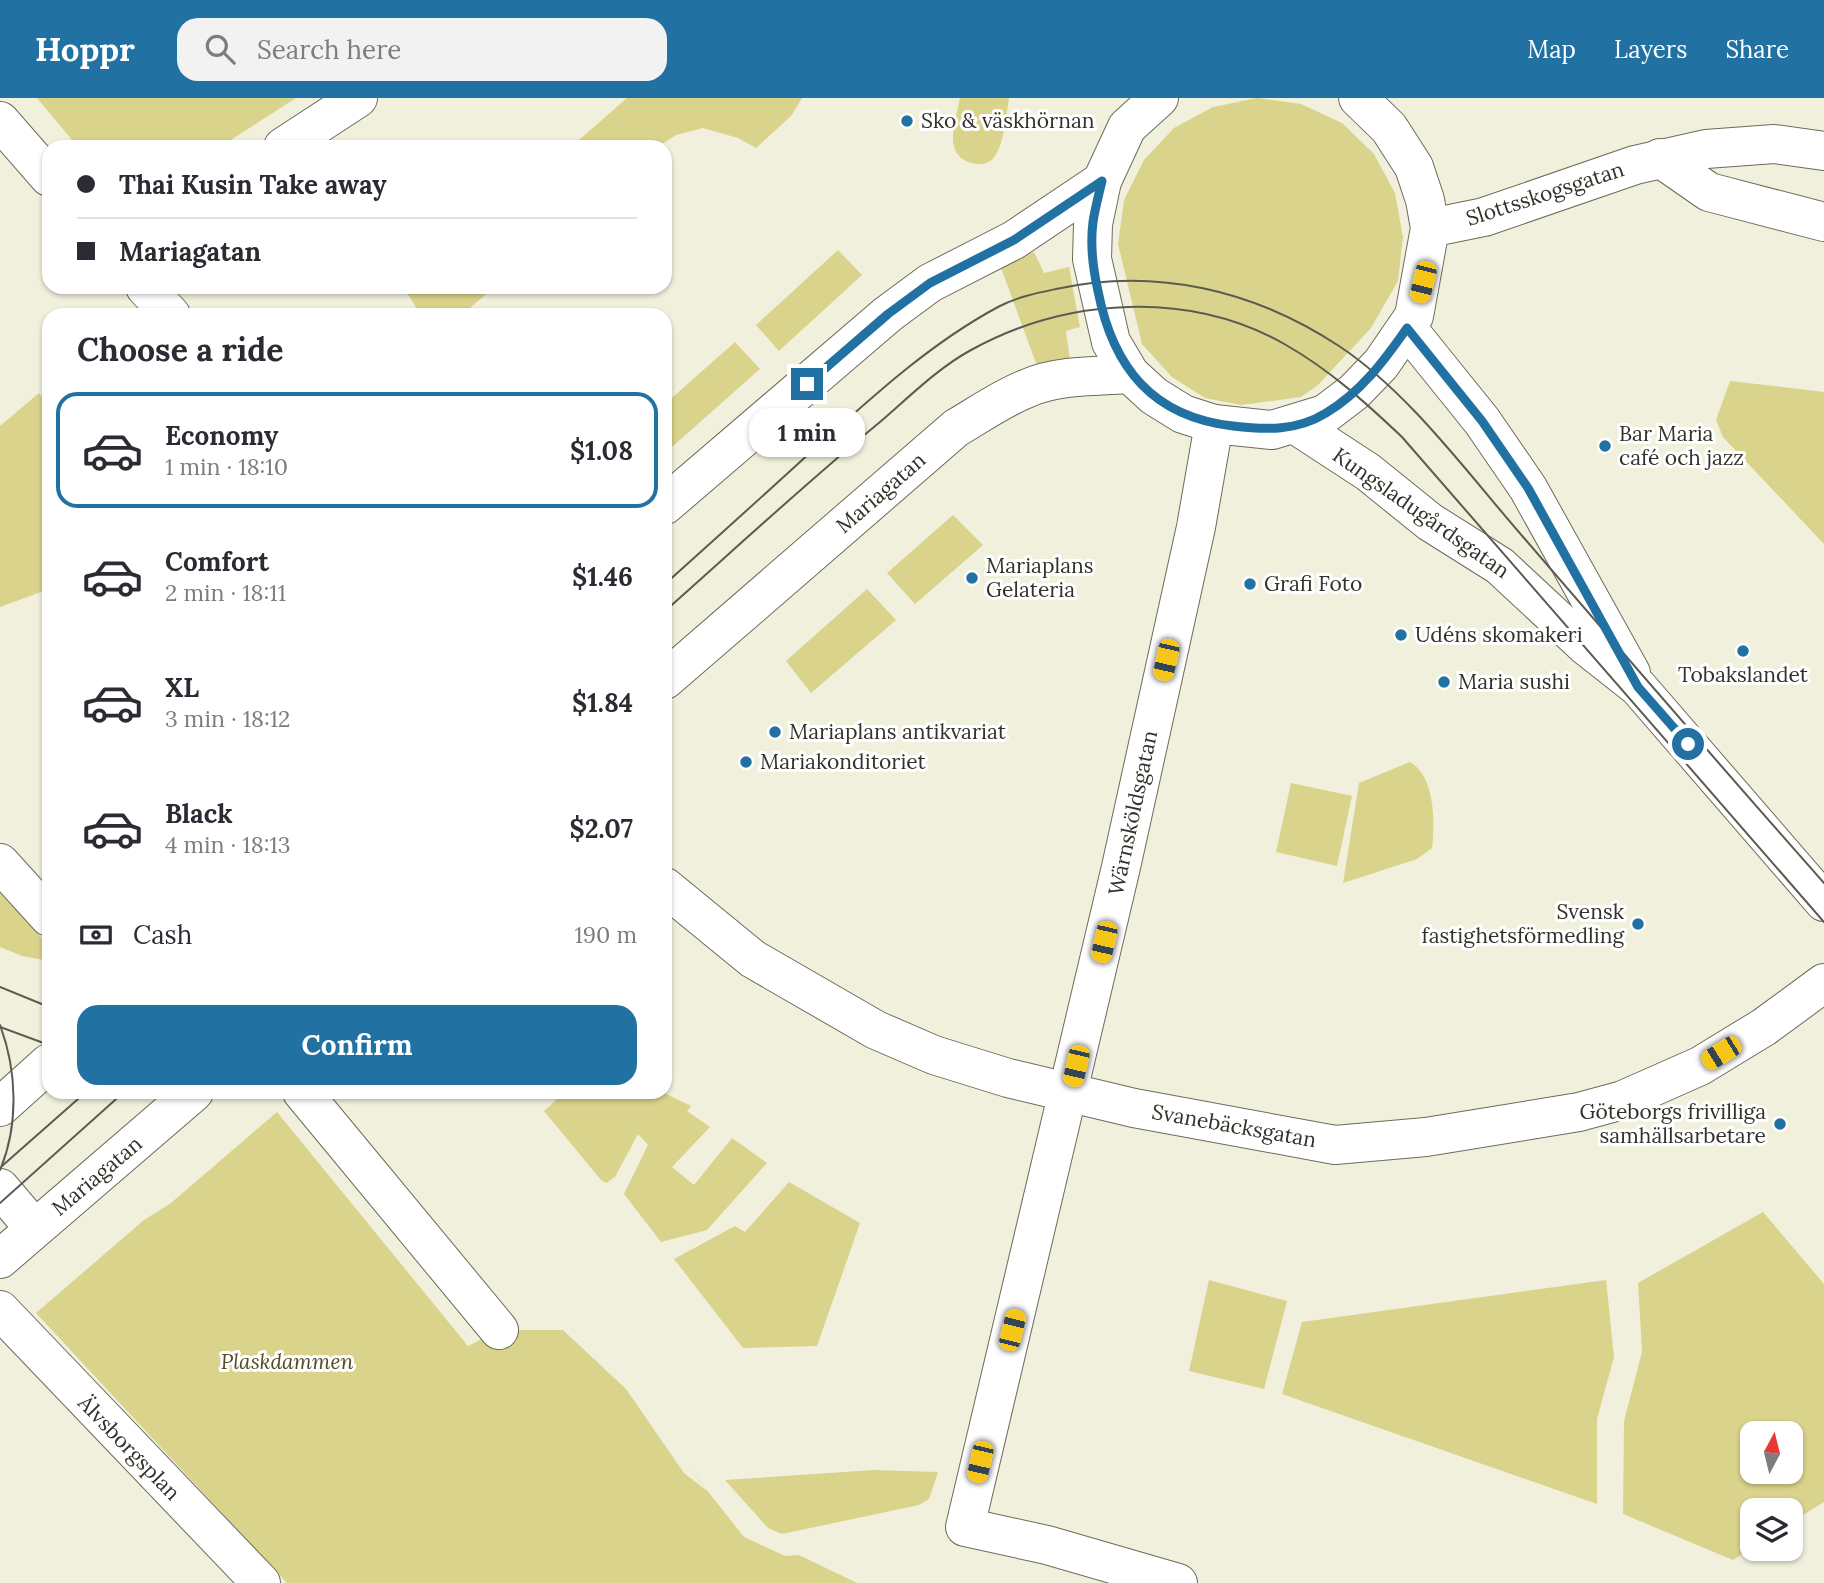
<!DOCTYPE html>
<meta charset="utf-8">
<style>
:root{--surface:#fff;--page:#f2f2f3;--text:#2b2b33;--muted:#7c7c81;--line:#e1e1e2;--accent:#2172a3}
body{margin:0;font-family:Lora,serif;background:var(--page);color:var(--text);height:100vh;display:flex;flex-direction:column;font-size:26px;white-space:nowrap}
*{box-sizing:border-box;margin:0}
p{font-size:23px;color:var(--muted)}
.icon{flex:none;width:38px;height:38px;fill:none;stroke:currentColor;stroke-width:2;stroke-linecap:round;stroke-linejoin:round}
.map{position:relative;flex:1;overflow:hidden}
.side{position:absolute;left:42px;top:210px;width:630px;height:791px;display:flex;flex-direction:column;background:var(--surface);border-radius:21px;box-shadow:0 2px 5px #0004}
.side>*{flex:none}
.banner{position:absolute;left:42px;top:42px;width:630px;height:154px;border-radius:21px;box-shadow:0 2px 5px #0004;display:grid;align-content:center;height:154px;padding:0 35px;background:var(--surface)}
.needle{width:46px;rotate:7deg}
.controls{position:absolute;left:1740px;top:1323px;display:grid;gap:14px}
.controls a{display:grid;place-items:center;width:63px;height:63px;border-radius:14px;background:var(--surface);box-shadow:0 2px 5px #0004;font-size:35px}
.end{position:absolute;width:32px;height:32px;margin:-16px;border:9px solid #2172a3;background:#fff;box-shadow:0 0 0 4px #fff}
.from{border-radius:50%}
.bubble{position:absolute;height:49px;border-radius:21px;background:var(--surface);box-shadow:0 2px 5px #0004;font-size:23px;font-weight:700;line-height:49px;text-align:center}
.car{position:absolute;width:21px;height:42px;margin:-21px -10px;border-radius:9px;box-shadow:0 0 5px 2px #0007;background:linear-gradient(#f5c518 24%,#345 0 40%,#f5c518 0 76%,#345 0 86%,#f5c518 0)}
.banner b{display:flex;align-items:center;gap:24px;height:66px;font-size:26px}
.banner b+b{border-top:2px solid var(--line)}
.banner i{width:18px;height:18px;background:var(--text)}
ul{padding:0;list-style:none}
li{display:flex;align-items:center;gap:21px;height:116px;margin:0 14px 10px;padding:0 21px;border:4px solid transparent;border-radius:21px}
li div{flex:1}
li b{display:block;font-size:26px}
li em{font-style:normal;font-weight:700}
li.active{border-color:var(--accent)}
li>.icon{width:63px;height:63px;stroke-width:1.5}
h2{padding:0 35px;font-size:32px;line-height:84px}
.pay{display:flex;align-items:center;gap:18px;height:77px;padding:0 35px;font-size:26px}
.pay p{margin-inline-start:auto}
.button{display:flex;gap:14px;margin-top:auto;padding:14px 35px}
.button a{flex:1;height:80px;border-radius:21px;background:var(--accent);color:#fff;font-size:28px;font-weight:700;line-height:80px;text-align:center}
header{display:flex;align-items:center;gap:42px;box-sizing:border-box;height:98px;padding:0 35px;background:var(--accent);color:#fff}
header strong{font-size:33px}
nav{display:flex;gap:38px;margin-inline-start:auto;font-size:24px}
.search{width:490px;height:63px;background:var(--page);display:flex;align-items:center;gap:18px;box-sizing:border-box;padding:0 24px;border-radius:21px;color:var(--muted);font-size:26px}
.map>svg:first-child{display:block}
.green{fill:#d9d38b;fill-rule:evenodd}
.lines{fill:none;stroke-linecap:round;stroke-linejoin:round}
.minor-casing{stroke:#6c6b5b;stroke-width:40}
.minor{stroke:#fff;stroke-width:38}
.tram{stroke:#5c5b51;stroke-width:2}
.route{stroke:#2172a3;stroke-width:9}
.poi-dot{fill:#2172a3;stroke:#fff;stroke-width:2.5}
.labels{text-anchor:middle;stroke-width:6;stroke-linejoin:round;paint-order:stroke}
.poi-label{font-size:21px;fill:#32312a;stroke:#fff;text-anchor:start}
.street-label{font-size:21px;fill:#32312a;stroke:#fff}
.park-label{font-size:21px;font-style:italic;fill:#514d24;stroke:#fff}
</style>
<header>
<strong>Hoppr</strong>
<div class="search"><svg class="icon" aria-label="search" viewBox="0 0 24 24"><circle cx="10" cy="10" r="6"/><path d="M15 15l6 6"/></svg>Search here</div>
<nav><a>Map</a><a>Layers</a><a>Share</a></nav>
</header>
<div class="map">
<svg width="1824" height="1485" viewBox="0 0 1824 1485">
<rect width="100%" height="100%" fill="#f1f0dd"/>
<g class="green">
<path d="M37 0H296L220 49H78Z"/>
<path d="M627 0H802L791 18 756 50 738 40 703 30 676 37 657 49H583L579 42Z"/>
<path d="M960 0H1009C1006 18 1005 42 995 58 991 64 984 67 977 66 941 61 955 25 960 0Z"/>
<path d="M1257 0 1301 6 1342 25 1374 56 1395 95 1403 139 1398 183 1371 230 1318 287 1301 299 1241 307 1205 300 1172 279 1142 246 1118 146 1124 102 1144 62 1174 30 1213 9Z"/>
<path d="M838 152 862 177 779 253 756 227Z"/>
<path d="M1034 154 1044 175 1069 169 1080 229 1066 233 1070 262 1037 268 1000 167Z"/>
<path d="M403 189H494L462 217H421Z"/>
<path d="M735 244 760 271 665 355V306Z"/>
<path d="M1730 283 1824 294V446L1723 339 1716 322Z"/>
<path d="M39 295 49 307V491L0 509V328Z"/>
<path d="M953 417 983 447 915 506 887 475Z"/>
<path d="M867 491 896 522 811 595 786 563Z"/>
<path d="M1410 664C1435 678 1435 724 1432 750L1417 761 1343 785 1359 685Z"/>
<path d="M1291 685 1352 698 1337 768 1276 754Z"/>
<path d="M0 793 49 848V863L22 858 0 849Z"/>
<path d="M565 994H662L691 1008 687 1013 710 1029 672 1069 694 1087 732 1040 767 1065 707 1132 661 1144 624 1096 648 1047 638 1036 615 1079 606 1085 601 1082 544 1013Z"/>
<path d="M277 1014 468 1248 499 1232H563L626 1291 684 1375 707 1393 683 1362 744 1439 785 1458 799 1457 857 1485H287L36 1215 144 1122 171 1105Z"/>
<path d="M789 1084 860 1125 817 1248 743 1250 674 1161 735 1128 745 1134Z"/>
<path d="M1763 1114 1824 1186V1404L1790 1425V1412H1752V1450L1733 1462 1623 1416 1624 1323 1642 1254 1638 1185ZM1752 1335H1790V1374H1752Z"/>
<path d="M1209 1182 1287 1203 1264 1291 1189 1273Z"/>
<path d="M1606 1182 1614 1259 1597 1321V1406L1282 1296 1302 1224Z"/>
<path d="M874 1372 938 1374 929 1401 919 1407 782 1436 768 1430 725 1382Z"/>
</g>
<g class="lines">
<g class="minor-casing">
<g id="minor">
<path d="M1159 0 1127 29 1102 83 1093 126 1092 161 1111 244 1130 276 1154 298 1183 316 1214 326 1272 332 1325 316 1354 294 1381 266 1414 218 1430 130 1425 102 1414 69 1389 30 1358 0"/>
<path d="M0 23 49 79"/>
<path d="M283 49 358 0"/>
<path d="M1660 60 1709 94 1824 124"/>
<path d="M1430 130 1484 119 1635 67 1706 51 1774 46 1824 53"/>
<path d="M145 189 171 217"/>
<path d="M1407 230 1482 323 1528 390 1631 575"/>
<path d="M1296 327 1368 374 1430 424 1500 468 1586 548 1638 589 1824 804"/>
<path d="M665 407 888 216 930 185 1014 142 1102 83"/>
<path d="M665 582 956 330C980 316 1002 300 1028 290 1058 277 1097 278 1130 276"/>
<path d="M0 765 49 819"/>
<path d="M665 789 753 861 876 932 934 957 1008 980 1134 1010 1335 1047 1426 1039 1579 1014 1623 1002 1700 968 1764 929 1824 885"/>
<path d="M302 994 499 1232"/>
<path d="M0 1009 49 965"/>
<path d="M0 1090 34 1130"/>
<path d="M0 1161 194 994"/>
<path d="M0 1212 261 1485"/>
<path d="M1178 1485 1047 1447 965 1429 1121 769 1196 429 1214 326"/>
</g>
</g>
<use href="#minor" class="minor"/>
<g class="tram">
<path d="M665 486C714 442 763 398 812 353 870 301 929 246 998 209 1017 199 1037 195 1056 191 1156 169 1254 192 1339 248 1410 295 1468 376 1524 440 1623 555 1723 671 1824 785"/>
<path d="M665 513C736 450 806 385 880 324 909 299 938 270 971 252 1067 199 1190 192 1286 247 1330 272 1366 305 1402 339L1824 824"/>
<path d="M0 889 49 909"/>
<path d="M0 927C17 972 19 1027 0 1072"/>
<path d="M0 929 49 947"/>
<path d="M2 1068 86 994"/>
<path d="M0 1105 124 994"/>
</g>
</g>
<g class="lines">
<path class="route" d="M807 286 888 216 930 185 1014 142 1102 83C1099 96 1095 110 1093 124 1090 147 1093 171 1098 193 1113 270 1153 319 1233 328 1266 332 1297 333 1326 315 1361 294 1384 263 1407 230L1482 323 1528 390 1638 589 1688 646"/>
</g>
<g class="poi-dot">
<circle cx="907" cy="23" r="7"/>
<circle cx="1605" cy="348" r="7"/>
<circle cx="972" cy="480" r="7"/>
<circle cx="1250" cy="486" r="7"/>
<circle cx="1401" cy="537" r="7"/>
<circle cx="1743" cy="553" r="7"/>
<circle cx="1444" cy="584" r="7"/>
<circle cx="775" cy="634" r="7"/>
<circle cx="746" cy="664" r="7"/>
<circle cx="1638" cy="826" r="7"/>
<circle cx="1780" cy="1026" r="7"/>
</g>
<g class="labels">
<g class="poi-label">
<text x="921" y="30">Sko &amp; väskhörnan</text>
<text x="1619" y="343">Bar Maria<tspan x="1619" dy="24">café och jazz</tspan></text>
<text x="986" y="475">Mariaplans<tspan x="986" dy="24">Gelateria</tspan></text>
<text x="1264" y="493">Grafi Foto</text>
<text x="1415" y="544">Udéns skomakeri</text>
<text x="1743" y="584" text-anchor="middle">Tobakslandet</text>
<text x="1458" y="591">Maria sushi</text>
<text x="789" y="641">Mariaplans antikvariat</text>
<text x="760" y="671">Mariakonditoriet</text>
<text x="1624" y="821" text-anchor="end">Svensk<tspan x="1624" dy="24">fastighetsförmedling</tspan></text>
<text x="1766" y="1021" text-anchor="end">Göteborgs frivilliga<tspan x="1766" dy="24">samhällsarbetare</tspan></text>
</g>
<g class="street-label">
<text transform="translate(1545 96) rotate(-18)" y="7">Slottsskogsgatan</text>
<text transform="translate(881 395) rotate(-41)" y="7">Mariagatan</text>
<text transform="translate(1421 415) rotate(35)" y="7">Kungsladugårdsgatan</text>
<text transform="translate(1133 715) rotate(-78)" y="7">Wärnsköldsgatan</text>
<text transform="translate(1234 1028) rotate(10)" y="7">Svanebäcksgatan</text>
<text transform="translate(97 1078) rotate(-40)" y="7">Mariagatan</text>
<text transform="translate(129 1350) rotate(46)" y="7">Älvsborgsplan</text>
</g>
<g class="park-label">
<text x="287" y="1271">Plaskdammen</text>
</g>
</g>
</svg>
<div class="controls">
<a><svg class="needle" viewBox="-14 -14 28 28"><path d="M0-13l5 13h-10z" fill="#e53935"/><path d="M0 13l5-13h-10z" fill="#7c7c81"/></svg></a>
<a><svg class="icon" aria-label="layers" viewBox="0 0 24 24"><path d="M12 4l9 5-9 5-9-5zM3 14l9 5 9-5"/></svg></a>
</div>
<i class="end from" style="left:1688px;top:646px"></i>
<i class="end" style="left:807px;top:286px"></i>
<div class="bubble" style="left:749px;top:310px;width:116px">1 min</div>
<i class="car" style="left:1423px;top:184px;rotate:194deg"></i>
<i class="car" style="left:1166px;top:562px;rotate:193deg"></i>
<i class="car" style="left:1104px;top:844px;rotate:193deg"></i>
<i class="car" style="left:1721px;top:955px;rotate:238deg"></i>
<i class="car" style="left:1076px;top:968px;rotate:193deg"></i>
<i class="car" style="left:1012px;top:1232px;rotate:14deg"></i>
<i class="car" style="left:980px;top:1364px;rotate:193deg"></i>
<div class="banner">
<b><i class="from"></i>Thai Kusin Take away</b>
<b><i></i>Mariagatan</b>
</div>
<section class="side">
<h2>Choose a ride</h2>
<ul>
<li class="active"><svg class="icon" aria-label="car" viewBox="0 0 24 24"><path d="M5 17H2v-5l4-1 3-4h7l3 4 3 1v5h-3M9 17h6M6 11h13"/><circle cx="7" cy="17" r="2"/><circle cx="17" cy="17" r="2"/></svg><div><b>Economy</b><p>1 min · 18:10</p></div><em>$1.08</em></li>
<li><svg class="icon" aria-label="car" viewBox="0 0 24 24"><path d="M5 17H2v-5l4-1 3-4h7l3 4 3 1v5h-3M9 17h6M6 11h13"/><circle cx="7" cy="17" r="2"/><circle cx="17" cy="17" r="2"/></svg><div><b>Comfort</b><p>2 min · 18:11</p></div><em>$1.46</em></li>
<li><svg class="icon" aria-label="car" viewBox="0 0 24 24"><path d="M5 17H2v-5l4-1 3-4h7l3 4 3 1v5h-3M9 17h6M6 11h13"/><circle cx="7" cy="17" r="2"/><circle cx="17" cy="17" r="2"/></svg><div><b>XL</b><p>3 min · 18:12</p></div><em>$1.84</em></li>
<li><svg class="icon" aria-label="car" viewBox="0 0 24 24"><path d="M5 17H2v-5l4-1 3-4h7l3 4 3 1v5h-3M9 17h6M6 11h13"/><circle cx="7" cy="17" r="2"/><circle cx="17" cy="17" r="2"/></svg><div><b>Black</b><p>4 min · 18:13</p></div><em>$2.07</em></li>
</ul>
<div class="pay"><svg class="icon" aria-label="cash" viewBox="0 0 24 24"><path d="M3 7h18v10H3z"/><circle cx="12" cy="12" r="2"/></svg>Cash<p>190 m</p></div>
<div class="button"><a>Confirm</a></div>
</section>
</div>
